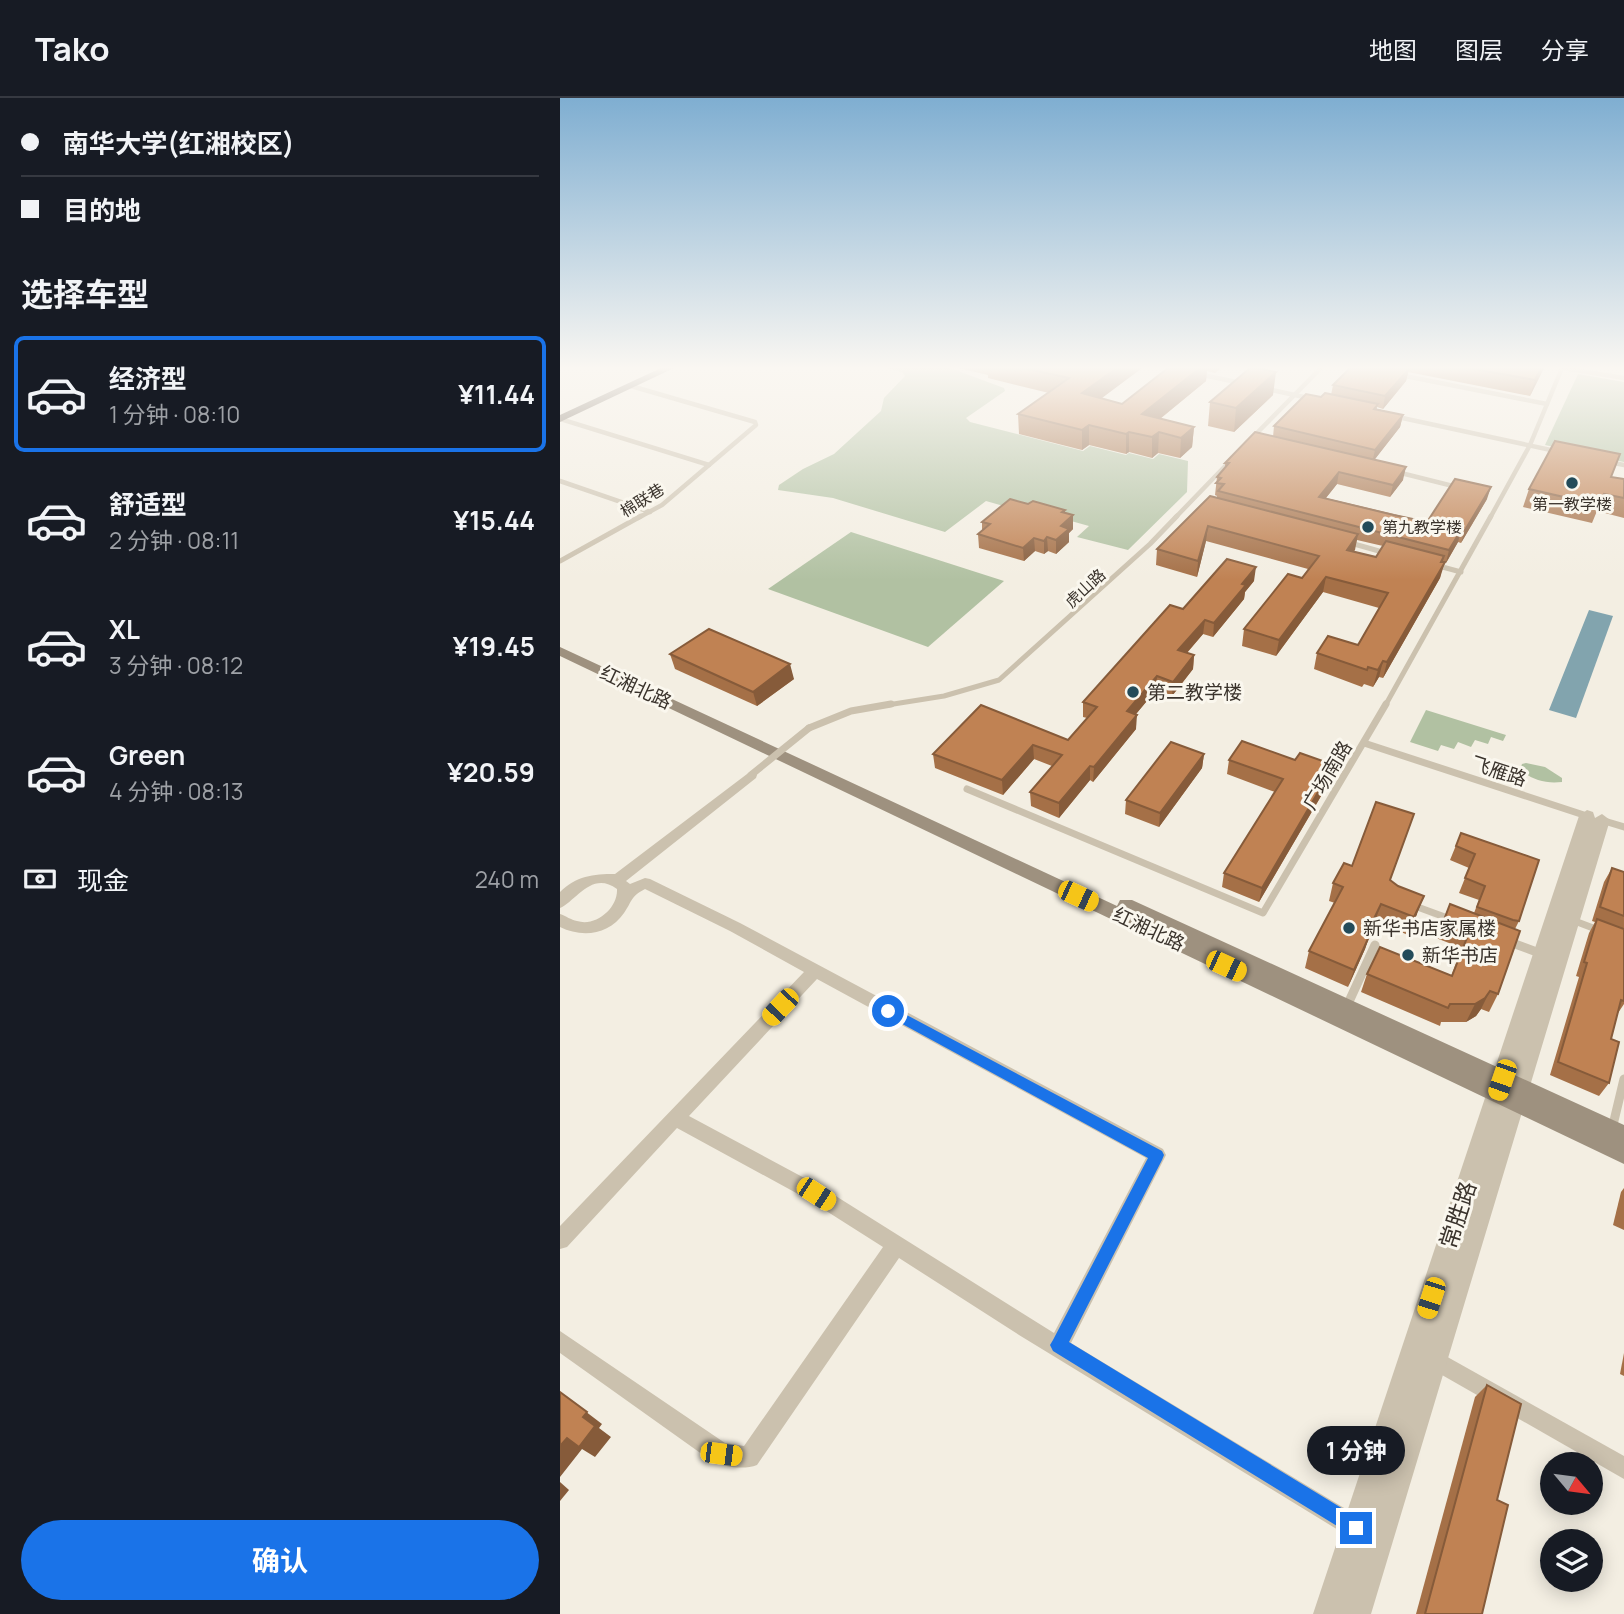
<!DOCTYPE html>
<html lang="zh">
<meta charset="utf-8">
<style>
:root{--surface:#171b24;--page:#242831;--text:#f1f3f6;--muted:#9ea1a6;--line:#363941;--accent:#1a73e8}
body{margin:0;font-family:Manrope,"Noto Sans SC",sans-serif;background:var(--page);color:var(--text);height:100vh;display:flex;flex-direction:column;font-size:26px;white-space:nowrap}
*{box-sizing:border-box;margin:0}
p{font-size:23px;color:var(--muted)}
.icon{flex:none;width:38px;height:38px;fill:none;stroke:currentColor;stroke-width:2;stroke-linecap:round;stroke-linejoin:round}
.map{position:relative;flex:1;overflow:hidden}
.sheet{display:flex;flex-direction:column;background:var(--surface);width:560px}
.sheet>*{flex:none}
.hud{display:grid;align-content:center;height:154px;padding:0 21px;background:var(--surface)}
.needle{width:46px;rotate:119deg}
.fabs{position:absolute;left:980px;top:1354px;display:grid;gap:14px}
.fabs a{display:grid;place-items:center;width:63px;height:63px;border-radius:50%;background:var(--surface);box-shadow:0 4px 18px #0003;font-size:35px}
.end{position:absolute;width:32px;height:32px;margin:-16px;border:9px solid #1a73e8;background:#fff;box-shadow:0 0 0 4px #fff}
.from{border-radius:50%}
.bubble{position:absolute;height:49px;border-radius:24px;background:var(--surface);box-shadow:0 4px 18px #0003;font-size:23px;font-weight:700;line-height:49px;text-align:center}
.car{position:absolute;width:21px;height:42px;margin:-21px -10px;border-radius:9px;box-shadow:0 0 5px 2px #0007;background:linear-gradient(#f5c518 24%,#345 0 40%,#f5c518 0 76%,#345 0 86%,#f5c518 0)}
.hud b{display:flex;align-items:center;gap:24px;height:66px;font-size:26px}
.hud b+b{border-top:2px solid var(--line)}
.hud i{width:18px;height:18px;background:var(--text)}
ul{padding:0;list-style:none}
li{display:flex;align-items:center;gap:21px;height:116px;margin:0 14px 10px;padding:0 7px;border:4px solid transparent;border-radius:10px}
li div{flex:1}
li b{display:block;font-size:26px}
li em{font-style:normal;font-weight:700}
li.active{border-color:var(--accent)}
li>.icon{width:63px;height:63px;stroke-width:1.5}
h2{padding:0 21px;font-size:32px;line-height:84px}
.pay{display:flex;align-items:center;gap:18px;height:77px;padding:0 21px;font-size:26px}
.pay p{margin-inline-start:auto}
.button{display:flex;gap:14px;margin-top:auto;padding:14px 21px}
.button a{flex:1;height:80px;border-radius:42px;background:var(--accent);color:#fff;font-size:28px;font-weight:700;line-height:80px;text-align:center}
header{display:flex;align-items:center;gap:42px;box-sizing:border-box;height:98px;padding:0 35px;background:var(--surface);border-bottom:2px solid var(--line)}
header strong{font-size:33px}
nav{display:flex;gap:38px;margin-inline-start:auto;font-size:24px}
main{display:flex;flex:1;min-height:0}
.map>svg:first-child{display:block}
.green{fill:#b1c1a2}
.water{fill:#82a4ae}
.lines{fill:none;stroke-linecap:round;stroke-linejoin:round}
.service-far3{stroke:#cbc1ae;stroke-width:4.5}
.service-far2{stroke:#cbc1ae;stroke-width:5}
.service-far1{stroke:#cbc1ae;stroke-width:7}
.service{stroke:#cbc1ae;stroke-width:9}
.minor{fill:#cbc1ae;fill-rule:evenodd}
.tertiary{fill:#cbc1ae;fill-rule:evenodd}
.secondary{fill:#9e917f;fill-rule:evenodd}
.trunk{fill:#6a5e50;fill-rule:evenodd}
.service-bridge{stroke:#cbc1ae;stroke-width:7}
.wall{fill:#a57047;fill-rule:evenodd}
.shaded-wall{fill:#865b3a}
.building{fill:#c08253;stroke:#865b3a;stroke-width:2}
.route{fill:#1a73e8}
.poi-dot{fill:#234b59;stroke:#faf7ee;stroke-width:2.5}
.labels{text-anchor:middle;stroke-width:6;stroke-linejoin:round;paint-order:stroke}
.far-street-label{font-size:16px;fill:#3a332c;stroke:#faf7ee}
.far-poi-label{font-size:16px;fill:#3a332c;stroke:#faf7ee}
.street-label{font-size:19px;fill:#3a332c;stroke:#faf7ee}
.poi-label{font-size:19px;fill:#3a332c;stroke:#faf7ee;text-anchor:start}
.near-street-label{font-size:23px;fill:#3a332c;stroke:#faf7ee}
</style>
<header>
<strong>Tako</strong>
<nav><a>地图</a><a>图层</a><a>分享</a></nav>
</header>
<main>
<section class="sheet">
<div class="hud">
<b><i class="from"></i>南华大学(红湘校区)</b>
<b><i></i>目的地</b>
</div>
<h2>选择车型</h2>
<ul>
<li class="active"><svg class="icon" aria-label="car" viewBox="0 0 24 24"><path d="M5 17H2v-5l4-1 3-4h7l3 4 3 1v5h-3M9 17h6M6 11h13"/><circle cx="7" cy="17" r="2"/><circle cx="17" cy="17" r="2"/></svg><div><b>经济型</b><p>1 分钟 · 08:10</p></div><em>¥11.44</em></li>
<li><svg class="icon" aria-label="car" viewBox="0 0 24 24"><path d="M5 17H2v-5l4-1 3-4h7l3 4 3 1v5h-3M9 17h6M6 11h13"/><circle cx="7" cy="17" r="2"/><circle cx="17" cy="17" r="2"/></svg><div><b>舒适型</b><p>2 分钟 · 08:11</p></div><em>¥15.44</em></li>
<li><svg class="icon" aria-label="car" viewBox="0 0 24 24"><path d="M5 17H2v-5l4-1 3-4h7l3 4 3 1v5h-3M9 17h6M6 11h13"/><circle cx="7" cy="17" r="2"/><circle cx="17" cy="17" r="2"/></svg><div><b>XL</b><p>3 分钟 · 08:12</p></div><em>¥19.45</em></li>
<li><svg class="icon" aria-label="car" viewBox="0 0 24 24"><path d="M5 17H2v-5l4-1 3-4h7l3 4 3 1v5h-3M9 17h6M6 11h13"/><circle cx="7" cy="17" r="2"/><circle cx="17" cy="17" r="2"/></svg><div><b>Green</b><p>4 分钟 · 08:13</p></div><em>¥20.59</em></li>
</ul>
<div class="pay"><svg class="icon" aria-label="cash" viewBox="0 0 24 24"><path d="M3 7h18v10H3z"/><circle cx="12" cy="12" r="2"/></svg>现金<p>240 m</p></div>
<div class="button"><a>确认</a></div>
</section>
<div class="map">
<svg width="1064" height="1516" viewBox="0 0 1064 1516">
<rect width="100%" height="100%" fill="#f3eee2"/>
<g class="green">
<path d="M326 270H390L444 290 445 293 406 320 410 324 523 353 530 348 566 357 569 355 593 361 599 356 628 363 627 394 568 452 517 439 529 428 468 411H454L426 403 385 434 273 400 218 392 219 387 243 371 274 356 321 313 324 300 345 278 342 274Z"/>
<path d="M1018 276 1064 284V364L985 347Z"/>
<path d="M291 434 444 483 368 549 208 491Z"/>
<path d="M866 612 946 637 943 643 931 639 928 646 915 642 911 649 898 644 894 651 881 647 878 653 850 644Z"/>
<path d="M966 665 985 669 1002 680V684C986 686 971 682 960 671L962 666Z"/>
</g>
<path class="water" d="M1029 512 1053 518 1016 620 989 612Z"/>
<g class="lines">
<g class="service-far3">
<path d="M1003 270 1064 280"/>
<path d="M638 276 681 285"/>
<path d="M840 277 987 306"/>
<path d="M71 288 195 324 196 327 102 407 78 420"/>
<path d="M707 291 753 301"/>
<path d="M833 318 1000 354"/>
<path d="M0 321 149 367"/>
<path d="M690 342 761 270"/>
<path d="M1049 364 1064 367"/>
<path d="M837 374 897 389"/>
<path d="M0 383 90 414"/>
<path d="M615 420 670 363"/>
<path d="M930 420 970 347 1002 270"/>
</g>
<g class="service-far2">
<path d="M787 444 826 455"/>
<path d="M0 463 81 418"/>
<path d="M875 467 901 474"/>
<path d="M321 608 384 598 439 582 590 446 617 418"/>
<path d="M825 608 931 418"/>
</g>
<g class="service-far1">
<path d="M249 630 291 613 331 606"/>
<path d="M804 645 1030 719"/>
<path d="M407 691 703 815 826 606"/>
<path d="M1041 722 1064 729"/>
<path d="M852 807 893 822"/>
<path d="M1012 822 1041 833"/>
<path d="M947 843 952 845"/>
</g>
<g class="service">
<path d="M947 843 982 856"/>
<path d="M786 910 815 847"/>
<path d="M1052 1031 1064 981"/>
</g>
<g class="minor">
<path d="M191 673 196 674 197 677 196 680 66 783 70 786 85 780 90 781 180 825 603 1051 606 1057 603 1063 511 1245 804 1422 807 1430 804 1438 796 1441 788 1438 459 1237 339 1160 197 1367C184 1372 166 1369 153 1364L0 1255V1233L165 1345 184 1348 323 1149 249 1102 117 1030 7 1149 0 1151V1128L244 874 170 833 85 791C70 799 73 802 64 815 49 837 22 840 0 829V816C6 818 11 822 17 823 36 829 58 810 57 791 32 772 16 803 0 810V794C16 778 33 776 55 776ZM257 881 586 1060 494 1235 263 1090 129 1018Z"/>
<path d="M875 1252 1064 1358V1381L868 1269 865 1262 868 1255Z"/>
</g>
<path class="tertiary" d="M1027 712 1033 714 1035 720 1042 716 1050 722 811 1516H753L1019 718Z"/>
<path class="secondary" d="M0 549 557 808 560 802H572L1064 1027V1066L0 558Z"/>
<path class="trunk" d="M101 270H114L0 324V317Z"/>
<path class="service-bridge" d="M191 677 249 630"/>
</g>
<g class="wall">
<path d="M398 270H582L541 300 562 306 608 270H661L655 275 647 273 646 283 600 321 634 329 632 349 620 360 598 355 592 360 569 354 566 356 529 347 522 352 459 336 458 316 489 295 428 280V277Z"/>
<path d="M790 270H984L970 298 848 274 846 283 823 311 817 309V311L843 317 840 329 814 362 843 382 830 399 777 386 766 400 867 424 927 401 901 445 898 444 886 465 883 464 880 480 823 580 819 579 813 589 804 586 802 589 754 571 757 555 798 547 819 510 763 494 716 558 682 548 684 531 742 480 748 471 646 443 637 479 596 467 597 451 657 400V398L655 397 657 379 665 370V365L713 339 714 328 761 299 771 297 773 287ZM797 442 823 448 816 459 793 453Z"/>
<path d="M713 297 674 334 648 328 650 304Z"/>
<path d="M1051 379 1064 381V420L1037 413 1032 425 963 409 969 391Z"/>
<path d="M505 415 513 431 509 435V444L496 456 488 453 484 456 475 453 464 463 419 450 418 436 422 432V424Z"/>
<path d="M694 483 685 494 684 501 653 539 643 536 627 555 634 557 633 571 612 598 596 592 576 616V631L533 684 530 682 499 720 471 708 470 694 492 668 474 661 443 697 375 670 373 656 508 642 527 620 523 619V604L623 511Z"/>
<path d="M110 556 234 581 197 608 115 571Z"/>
<path d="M644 656 642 670 599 729 565 716 566 702Z"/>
<path d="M669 662 771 681 699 804 662 789 664 775 715 694 667 676Z"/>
<path d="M854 716 830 782 857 816 848 837 815 823 810 834 805 851 788 889 745 870 749 853 775 805 769 803 773 785 792 768Z"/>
<path d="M901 735 959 823 955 831 938 896 929 914 921 911 916 918 906 924H881L880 928 801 894 807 876 891 878 902 850 876 840 890 806 914 815 919 802 899 795 909 770 890 762Z"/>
<path d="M1052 770 1064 774V906L1058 915 1051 941 1049 985 1039 998 990 977 1019 879 1016 878 1029 835 1035 824 1032 823 1044 784Z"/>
<path d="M1064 1090V1132L1053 1127 1061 1094Z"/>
<path d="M1064 1255V1278L1060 1276Z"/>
<path d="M927 1287 922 1516H856L915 1299Z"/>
</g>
<g class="shaded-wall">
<path d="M557 270H582L522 315V295Z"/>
<path d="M640 270H647L646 283 581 336 582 316Z"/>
<path d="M981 270H984L970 298 975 282Z"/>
<path d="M849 271 846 283 823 311 825 298Z"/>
<path d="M716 274 713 297 674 334 676 310Z"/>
<path d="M843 317 840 329 812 365 815 352Z"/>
<path d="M529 327V347L522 352V332Z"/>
<path d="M634 329 632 349 620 360 621 340Z"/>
<path d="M569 334V354L566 356V336Z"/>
<path d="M599 334 598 355 592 360V339Z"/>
<path d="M846 369 843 382 830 399 833 387Z"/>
<path d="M779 374 777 386 757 411 759 399Z"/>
<path d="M931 389 927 401 901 445 905 432Z"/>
<path d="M505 412V424L513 417V431L509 435V444L496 456V442L502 414Z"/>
<path d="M648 428 646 443 637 479 638 463Z"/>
<path d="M901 432 898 444 886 465 889 452Z"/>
<path d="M798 436 795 452 783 467 787 452Z"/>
<path d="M487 439 488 453 484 456V443Z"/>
<path d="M474 440 475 453 464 463 463 450Z"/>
<path d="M884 458 881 471 885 464 880 480 823 580 827 564Z"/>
<path d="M696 469 694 483 685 494 684 501 653 539 654 525 682 486Z"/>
<path d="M766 479 763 494 716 558 719 542Z"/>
<path d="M645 522 643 536 617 566 618 552Z"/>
<path d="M634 557 633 571 612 598 613 584Z"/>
<path d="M823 563 819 579 813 589 818 572Z"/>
<path d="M230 566 234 581 197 608 193 594Z"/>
<path d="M597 578 596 592 566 628 567 613Z"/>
<path d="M577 617 576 631 533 684 534 669Z"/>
<path d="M473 647 474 661 443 697 442 682Z"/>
<path d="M644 656 642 670 599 729 600 715Z"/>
<path d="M774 667 771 681 699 804 702 790Z"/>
<path d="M530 668V682L499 720V705Z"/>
<path d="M864 798 857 816 848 837 854 819Z"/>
<path d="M821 806 815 823 802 850 808 833Z"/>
<path d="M811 834 805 851 788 889 794 872Z"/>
<path d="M930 893 921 911 916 918 906 924 915 906Z"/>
<path d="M0 1294 42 1326 39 1330 51 1339 35 1359 22 1351 0 1379Z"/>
<path d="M0 1384 9 1392 0 1403Z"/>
</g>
<g class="building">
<path d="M464 270H557L522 295 562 306 608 270H640L582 316 634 329 621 340 599 334 592 339 569 334 566 336 529 327 522 332 458 316 509 280Z"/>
<path d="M690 270H697L716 274 676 310 650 304Z"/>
<path d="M790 270H842L849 271 825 298 773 287Z"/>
<path d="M909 270H981L975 282Z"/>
<path d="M765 295 818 306 814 311 843 317 815 352 714 328 746 296 761 299Z"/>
<path d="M695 334 846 369 833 387 779 374 759 399 834 417 867 424 895 381 931 389 905 432H901L889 452 658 393 664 386 656 385 661 380 657 379 669 365H665Z"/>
<path d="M995 343 1060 356 1051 379 1064 381V400L1044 396 1039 407 969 391Z"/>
<path d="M650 398 798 436 787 452 816 459 826 443 884 458 881 464H885L827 564 823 563 818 572 808 569 807 572 757 555 768 538 798 547 828 495 766 479 719 542 684 531 728 476 742 480 759 458 648 428 638 463 597 451Z"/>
<path d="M450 401 468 406 473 403 505 412 502 414 513 417 501 428 509 431 496 442 487 439 484 443 474 440 463 450 418 436 430 426 422 424Z"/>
<path d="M667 461 696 469 682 486 686 487 654 525 645 522 618 552 634 557 613 584 597 578 567 613 577 617 534 669 530 668 499 705 470 694 502 657 473 647 442 682 373 656 421 607 508 642 537 609 523 604 610 507 623 511Z"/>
<path d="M149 531 230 566 193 594 110 556Z"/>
<path d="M682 643 735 662 740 655 774 667 702 790 664 775 723 681 669 662Z"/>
<path d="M611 644 644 656 600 715 566 702Z"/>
<path d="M816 704 854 716 830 782 838 788 864 798 854 819 821 806 808 833 811 834 794 872 749 853 783 789 773 785 784 765 792 768Z"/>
<path d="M901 735 979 762 959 823 953 822 917 809 925 788 905 780 915 756 896 748Z"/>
<path d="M1052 770 1064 774V818L1040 809Z"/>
<path d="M890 806 960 833 938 896 930 893 925 900 915 906H890L888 910 807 876 820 849 892 878 910 832 884 822Z"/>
<path d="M1037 821 1064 831V903L1061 902 1051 941 1059 944 1049 985 998 964 1027 865 1024 864Z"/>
<path d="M927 1287 961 1306 937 1402 948 1407 922 1516H865Z"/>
<path d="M0 1294 27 1314 23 1319 35 1328 19 1349 7 1340 0 1348Z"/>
</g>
<linearGradient id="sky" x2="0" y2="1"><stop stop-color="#7faed1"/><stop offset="0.56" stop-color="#faf7f2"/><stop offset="1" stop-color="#faf7f2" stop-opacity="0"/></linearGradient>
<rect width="1064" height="482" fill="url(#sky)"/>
<path class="route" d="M328 907 602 1053 604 1057 602 1062 509 1244 803 1423 806 1430 803 1436 796 1439 790 1436 493 1253 490 1247 493 1242 588 1060 324 916V909Z"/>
<g class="poi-dot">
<circle cx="1012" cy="385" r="7"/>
<circle cx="808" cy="429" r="7"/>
<circle cx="573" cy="594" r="7"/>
<circle cx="789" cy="830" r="7"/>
<circle cx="848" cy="857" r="7"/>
</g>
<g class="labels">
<g class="far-street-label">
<text transform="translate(82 402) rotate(-32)" y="6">棉联巷</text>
<text transform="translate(525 490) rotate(-43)" y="6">虎山路</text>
</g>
<g class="far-poi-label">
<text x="1012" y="412">第一教学楼</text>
<text x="822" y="435" text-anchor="start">第九教学楼</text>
</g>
<g class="street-label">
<text transform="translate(76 589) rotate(25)" y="7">红湘北路</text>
<text transform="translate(939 673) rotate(18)" y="7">飞雁路</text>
<text transform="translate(767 677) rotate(-59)" y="7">广场南路</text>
<text transform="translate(589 831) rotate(25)" y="7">红湘北路</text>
</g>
<g class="poi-label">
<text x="587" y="601">第二教学楼</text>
<text x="803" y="837">新华书店家属楼</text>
<text x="862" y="864">新华书店</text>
</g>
<g class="near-street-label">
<text transform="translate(898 1117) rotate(-72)" y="8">常胜路</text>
</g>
</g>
</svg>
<div class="fabs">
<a><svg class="needle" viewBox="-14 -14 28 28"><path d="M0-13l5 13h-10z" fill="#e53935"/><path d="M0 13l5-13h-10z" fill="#9ea1a6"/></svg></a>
<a><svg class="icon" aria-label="layers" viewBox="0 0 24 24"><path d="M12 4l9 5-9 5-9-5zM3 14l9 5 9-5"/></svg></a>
</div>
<i class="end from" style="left:328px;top:913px"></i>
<i class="end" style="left:796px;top:1430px"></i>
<div class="bubble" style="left:747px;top:1328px;width:98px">1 分钟</div>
<i class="car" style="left:518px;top:798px;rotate:115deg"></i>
<i class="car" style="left:666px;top:868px;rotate:115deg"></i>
<i class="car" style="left:220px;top:909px;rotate:223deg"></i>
<i class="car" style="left:942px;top:982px;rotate:199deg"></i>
<i class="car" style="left:256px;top:1096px;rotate:123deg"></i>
<i class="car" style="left:871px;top:1200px;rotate:198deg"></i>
<i class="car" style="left:161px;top:1356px;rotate:97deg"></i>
</div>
</main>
